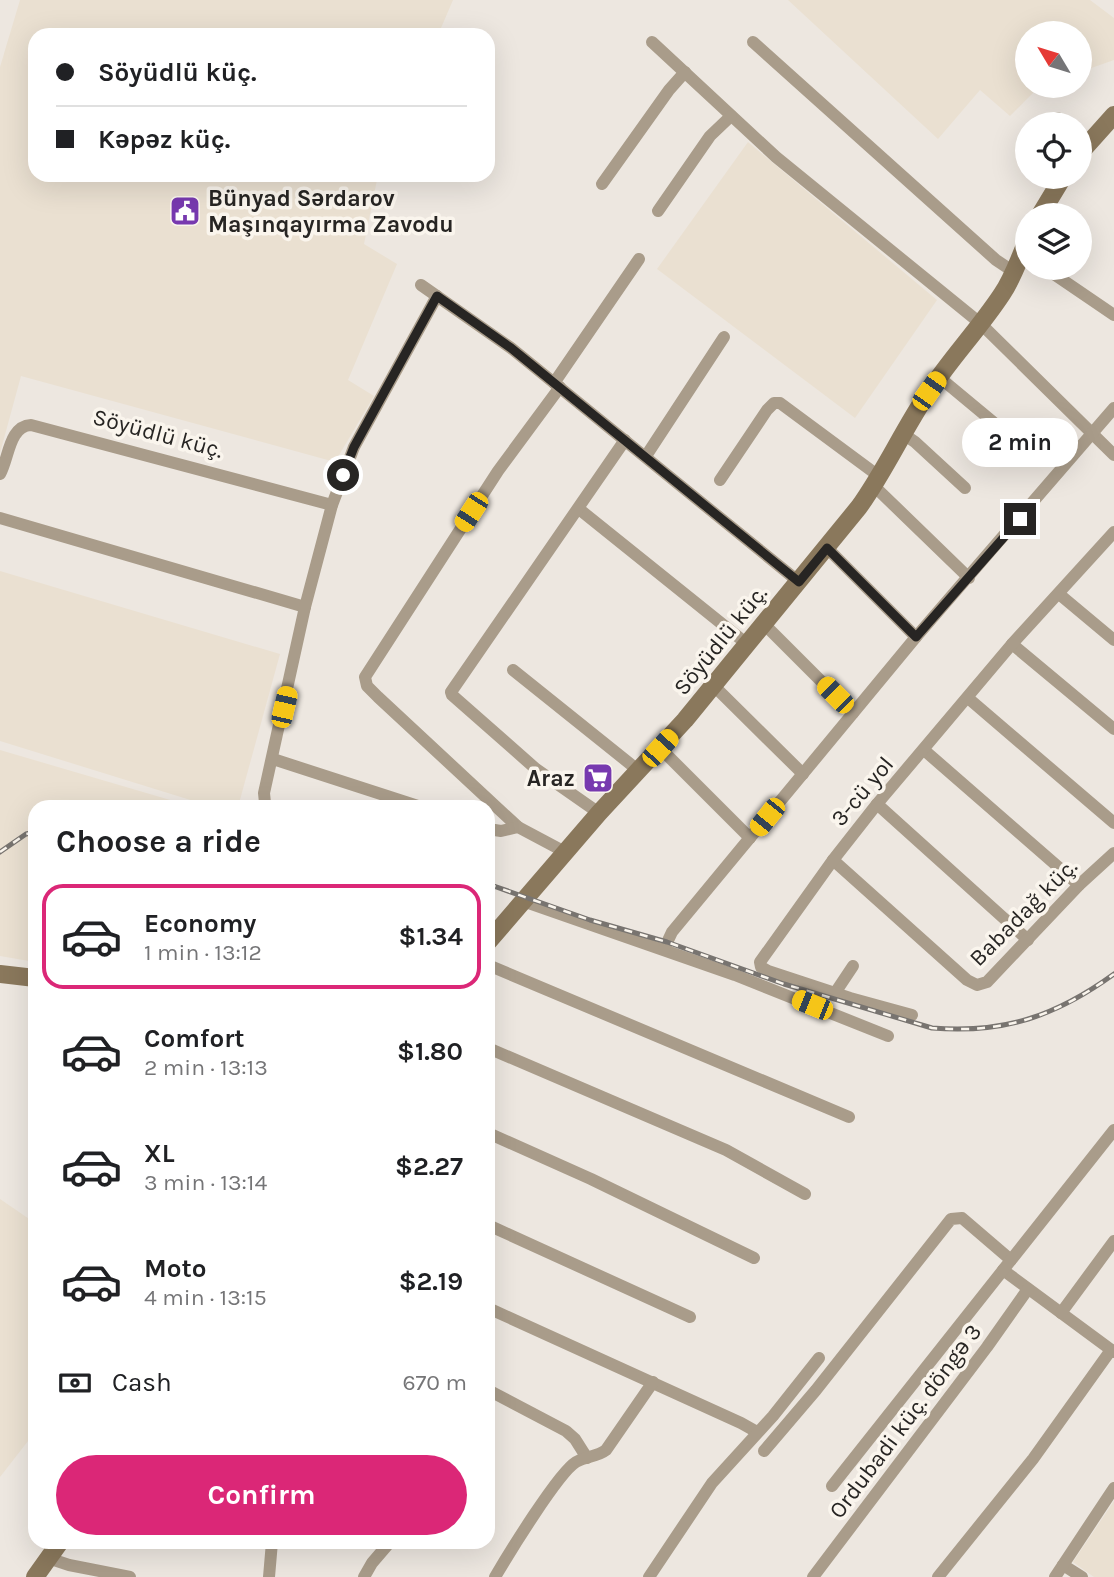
<!DOCTYPE html>
<meta charset="utf-8">
<style>
:root{--surface:#fff;--page:#f2f2f2;--text:#202124;--muted:#757577;--line:#e0e0e0;--accent:#db2777}
body{margin:0;font-family:Karla,sans-serif;background:var(--page);color:var(--text);height:100vh;display:flex;flex-direction:column;font-size:26px;white-space:nowrap}
*{box-sizing:border-box;margin:0}
p{font-size:23px;color:var(--muted)}
.icon{flex:none;width:38px;height:38px;fill:none;stroke:currentColor;stroke-width:2;stroke-linecap:round;stroke-linejoin:round}
.map{position:relative;flex:1;overflow:hidden}
.sheet{position:absolute;left:28px;top:800px;width:467px;height:749px;display:flex;flex-direction:column;background:var(--surface);border-radius:21px;box-shadow:0 7px 28px #0002}
.sheet>*{flex:none}
.top-card{position:absolute;left:28px;top:28px;width:467px;height:154px;border-radius:21px;box-shadow:0 7px 28px #0002;display:grid;align-content:center;height:154px;padding:0 28px;background:var(--surface)}
.needle{width:46px;rotate:308deg}
.tools{position:absolute;left:1015px;top:21px;display:grid;gap:14px}
.tools a{display:grid;place-items:center;width:77px;height:77px;border-radius:50%;background:var(--surface);box-shadow:0 7px 28px #0002;font-size:35px}
.end{position:absolute;width:32px;height:32px;margin:-16px;border:9px solid #272523;background:#fff;box-shadow:0 0 0 4px #fff}
.from{border-radius:50%}
.bubble{position:absolute;height:49px;border-radius:24px;background:var(--surface);box-shadow:0 7px 28px #0002;font-size:23px;font-weight:700;line-height:49px;text-align:center}
.car{position:absolute;width:21px;height:42px;margin:-21px -10px;border-radius:9px;box-shadow:0 0 5px 2px #0007;background:linear-gradient(#f5c518 24%,#345 0 40%,#f5c518 0 76%,#345 0 86%,#f5c518 0)}
.top-card b{display:flex;align-items:center;gap:24px;height:66px;font-size:26px}
.top-card b+b{border-top:2px solid var(--line)}
.top-card i{width:18px;height:18px;background:var(--text)}
ul{padding:0;list-style:none}
li{display:flex;align-items:center;gap:21px;height:105px;margin:0 14px 10px;padding:0 14px;border:4px solid transparent;border-radius:21px}
li div{flex:1}
li b{display:block;font-size:26px}
li em{font-style:normal;font-weight:700}
li.selected{border-color:var(--accent)}
li>.icon{width:63px;height:63px;stroke-width:1.5}
h2{padding:0 28px;font-size:32px;line-height:84px}
.pay{display:flex;align-items:center;gap:18px;height:77px;padding:0 28px;font-size:26px}
.pay p{margin-inline-start:auto}
.primary-button{display:flex;gap:14px;margin-top:auto;padding:14px 28px}
.primary-button a{flex:1;height:80px;border-radius:42px;background:var(--accent);color:#fff;font-size:28px;font-weight:700;line-height:80px;text-align:center}
.map>svg:first-child{display:block}
.built{fill:#eae0d1}
.lines{fill:none;stroke-linecap:round;stroke-linejoin:round}
.street{stroke:#a99c8a;stroke-width:12}
.secondary{stroke:#8a785c;stroke-width:18}
.rail-casing{stroke:#787470;stroke-width:5}
.rail{stroke:#faf5ed;stroke-width:2.5;stroke-dasharray:8;stroke-linecap:butt}
.route{stroke:#272523;stroke-width:9}
.labels{text-anchor:middle;stroke-width:7;stroke-linejoin:round;paint-order:stroke}
.poi-label{font-size:23px;font-weight:bold;fill:#272523;stroke:#faf5ed;text-anchor:start}
.street-label{font-size:23px;fill:#272523;stroke:#faf5ed}
</style>
<div class="map">
<svg width="1114" height="1577" viewBox="0 0 1114 1577">
<rect width="100%" height="100%" fill="#ede7e0"/>
<g class="built">
<path d="M20 0H453L438 35H35V175H378L364 244 397 264 348 380 374 396 335 462 21 376 0 453V67Z"/>
<path d="M788 0H1090L1114 18V60L1080 72V33H1027V86H1040L1010 116 980 90 938 139Z"/>
<path d="M748 142 937 300 855 418 657 269Z"/>
<path d="M0 571 280 654 238 807H213L0 741Z"/>
<path d="M0 750 194 807H35V962L0 956Z"/>
<path d="M0 1199 35 1223V1432L0 1477Z"/>
<path d="M1114 1501V1577H1094L1073 1562Z"/>
</g>
<g class="lines">
<g class="street">
<path d="M652 42 776 157 980 323 1114 455"/>
<path d="M753 42 996 260 1014 272"/>
<path d="M1058 118 1067 124"/>
<path d="M602 184 669 90 685 72"/>
<path d="M658 211 710 136 731 116"/>
<path d="M1045 268 1114 315"/>
<path d="M421 285 511 348 799 582"/>
<path d="M939 377 1004 431"/>
<path d="M554 383 639 259"/>
<path d="M902 433 915 442 965 488"/>
<path d="M646 456 724 337"/>
<path d="M0 474C9 458 9 426 31 425L332 505"/>
<path d="M720 480 767 410 774 403H780L880 477"/>
<path d="M874 486 969 578"/>
<path d="M579 509 747 644"/>
<path d="M0 518 305 607"/>
<path d="M827 548 916 637"/>
<path d="M1059 594 1114 640"/>
<path d="M764 624 853 713"/>
<path d="M1012 644 1114 729"/>
<path d="M513 670 639 771"/>
<path d="M714 686 803 774"/>
<path d="M968 698 1114 823"/>
<path d="M660 748 750 838"/>
<path d="M924 750 1079 885"/>
<path d="M273 759 421 807"/>
<path d="M877 804 1028 940"/>
<path d="M269 807 265 803 264 793 305 607 332 505 354 447 437 296"/>
<path d="M599 813 536 769 452 695 451 692 625 440"/>
<path d="M518 827 378 697 367 686 365 677 498 471 560 387"/>
<path d="M488 829 501 831 518 827 565 852"/>
<path d="M833 860 967 980 977 985 987 982 1079 885 1114 853"/>
<path d="M523 901 735 975 888 1036"/>
<path d="M664 949 672 932 916 637 1114 408"/>
<path d="M488 965 849 1117"/>
<path d="M835 993 853 966"/>
<path d="M912 1015 850 998 768 971 761 967 760 962 833 860 877 804 1012 644 1114 532"/>
<path d="M488 1048 726 1150 805 1194"/>
<path d="M488 1133 591 1179 754 1258"/>
<path d="M488 1225 690 1317"/>
<path d="M1003 1270 1114 1352"/>
<path d="M488 1308 741 1423 757 1432"/>
<path d="M1061 1313 1114 1241"/>
<path d="M488 1390 566 1431 575 1439 587 1458"/>
<path d="M764 1451 816 1390 951 1219 962 1218 1011 1260"/>
<path d="M832 1486 1114 1130"/>
<path d="M34 1492 35 1493"/>
<path d="M48 1558 69 1565 130 1577"/>
<path d="M1063 1565 1082 1577"/>
<path d="M269 1577 272 1542"/>
<path d="M364 1577 372 1563 390 1542"/>
<path d="M495 1577C508 1555 558 1473 576 1462 586 1456 597 1457 606 1450L653 1382"/>
<path d="M649 1577 712 1483 773 1416 819 1358"/>
<path d="M813 1577 987 1347 1028 1289"/>
<path d="M938 1577 1033 1459 1111 1350"/>
<path d="M1055 1577 1114 1488"/>
</g>
<g class="secondary">
<path d="M1080 153 1114 115"/>
<path d="M1040 215 1063 177"/>
<path d="M488 942 599 813 685 720 859 507C885 471 903 430 928 393 950 359 979 329 1002 294 1013 278 1019 259 1027 241"/>
<path d="M0 974 35 978"/>
<path d="M35 1577 60 1542"/>
</g>
<g class="rail-casing">
<g id="rail">
<path d="M0 852 26 834 35 832"/>
<path d="M488 884 590 920 667 942 784 984 932 1028C1004 1034 1056 1016 1114 974"/>
</g>
</g>
<use href="#rail" class="rail"/>
</g>
<g class="lines">
<path class="route" d="M343 475 354 447 437 296 511 348 799 582 827 548 916 637 1020 519"/>
</g>
<defs>
<g id="civic-square" transform="scale(1.575)"><rect x="-9" y="-9" width="18" height="18" rx="4" fill="#7739af" stroke="#faf5ed"/><path d="M-.6-6.5H3V-4.5H.6V-3L4-1V1h2V6H-6V1h2V-1L-.6-3ZM-1.2 2.5V6h2.4V2.5Z" fill="#fff"/></g>
<g id="supermarket-square" transform="scale(1.575)"><rect x="-9" y="-9" width="18" height="18" rx="4" fill="#7739af" stroke="#faf5ed"/><path d="M-6-5.5h2.5l.6 2H6L4.5 2H-2.5L-4.4-4H-6ZM-1.5 3.2a1.3 1.3 0 1 0 .1 0ZM3 3.2a1.3 1.3 0 1 0 .1 0Z" fill="#fff"/></g>
</defs>
<g fill-rule="evenodd">
<use href="#civic-square" x="185" y="211"/>
<use href="#supermarket-square" x="598" y="778"/>
</g>
<g class="labels">
<g class="poi-label">
<text x="208" y="206">Bünyad Sərdarov<tspan x="208" dy="26">Maşınqayırma Zavodu</tspan></text>
<text x="575" y="786" text-anchor="end">Araz</text>
</g>
<g class="street-label">
<text transform="translate(158 433) rotate(15)" y="8">Söyüdlü küç.</text>
<text transform="translate(720 640) rotate(-51)" y="8">Söyüdlü küç.</text>
<text transform="translate(862 791) rotate(-50)" y="8">3-cü yol</text>
<text transform="translate(1023 912) rotate(-45)" y="8">Babadağ küç.</text>
<text transform="translate(905 1421) rotate(-53)" y="8">Ordubadi küç. döngə 3</text>
</g>
</g>
</svg>
<div class="tools">
<a><svg class="needle" viewBox="-14 -14 28 28"><path d="M0-13l5 13h-10z" fill="#e53935"/><path d="M0 13l5-13h-10z" fill="#757577"/></svg></a>
<a><svg class="icon" aria-label="locate" viewBox="0 0 24 24"><circle cx="12" cy="12" r="6"/><path d="M12 2v4M12 18v4M2 12h4M18 12h4"/></svg></a>
<a><svg class="icon" aria-label="layers" viewBox="0 0 24 24"><path d="M12 4l9 5-9 5-9-5zM3 14l9 5 9-5"/></svg></a>
</div>
<i class="end from" style="left:343px;top:475px"></i>
<i class="end" style="left:1020px;top:519px"></i>
<div class="bubble" style="left:962px;top:418px;width:116px">2 min</div>
<i class="car" style="left:929px;top:391px;rotate:35deg"></i>
<i class="car" style="left:471px;top:512px;rotate:213deg"></i>
<i class="car" style="left:835px;top:695px;rotate:315deg"></i>
<i class="car" style="left:284px;top:707px;rotate:13deg"></i>
<i class="car" style="left:660px;top:748px;rotate:42deg"></i>
<i class="car" style="left:767px;top:817px;rotate:219deg"></i>
<i class="car" style="left:812px;top:1005px;rotate:292deg"></i>
<div class="top-card">
<b><i class="from"></i>Söyüdlü küç.</b>
<b><i></i>Kəpəz küç.</b>
</div>
<section class="sheet">
<h2>Choose a ride</h2>
<ul>
<li class="selected"><svg class="icon" aria-label="car" viewBox="0 0 24 24"><path d="M5 17H2v-5l4-1 3-4h7l3 4 3 1v5h-3M9 17h6M6 11h13"/><circle cx="7" cy="17" r="2"/><circle cx="17" cy="17" r="2"/></svg><div><b>Economy</b><p>1 min · 13:12</p></div><em>$1.34</em></li>
<li><svg class="icon" aria-label="car" viewBox="0 0 24 24"><path d="M5 17H2v-5l4-1 3-4h7l3 4 3 1v5h-3M9 17h6M6 11h13"/><circle cx="7" cy="17" r="2"/><circle cx="17" cy="17" r="2"/></svg><div><b>Comfort</b><p>2 min · 13:13</p></div><em>$1.80</em></li>
<li><svg class="icon" aria-label="car" viewBox="0 0 24 24"><path d="M5 17H2v-5l4-1 3-4h7l3 4 3 1v5h-3M9 17h6M6 11h13"/><circle cx="7" cy="17" r="2"/><circle cx="17" cy="17" r="2"/></svg><div><b>XL</b><p>3 min · 13:14</p></div><em>$2.27</em></li>
<li><svg class="icon" aria-label="car" viewBox="0 0 24 24"><path d="M5 17H2v-5l4-1 3-4h7l3 4 3 1v5h-3M9 17h6M6 11h13"/><circle cx="7" cy="17" r="2"/><circle cx="17" cy="17" r="2"/></svg><div><b>Moto</b><p>4 min · 13:15</p></div><em>$2.19</em></li>
</ul>
<div class="pay"><svg class="icon" aria-label="cash" viewBox="0 0 24 24"><path d="M3 7h18v10H3z"/><circle cx="12" cy="12" r="2"/></svg>Cash<p>670 m</p></div>
<div class="primary-button"><a>Confirm</a></div>
</section>
</div>
